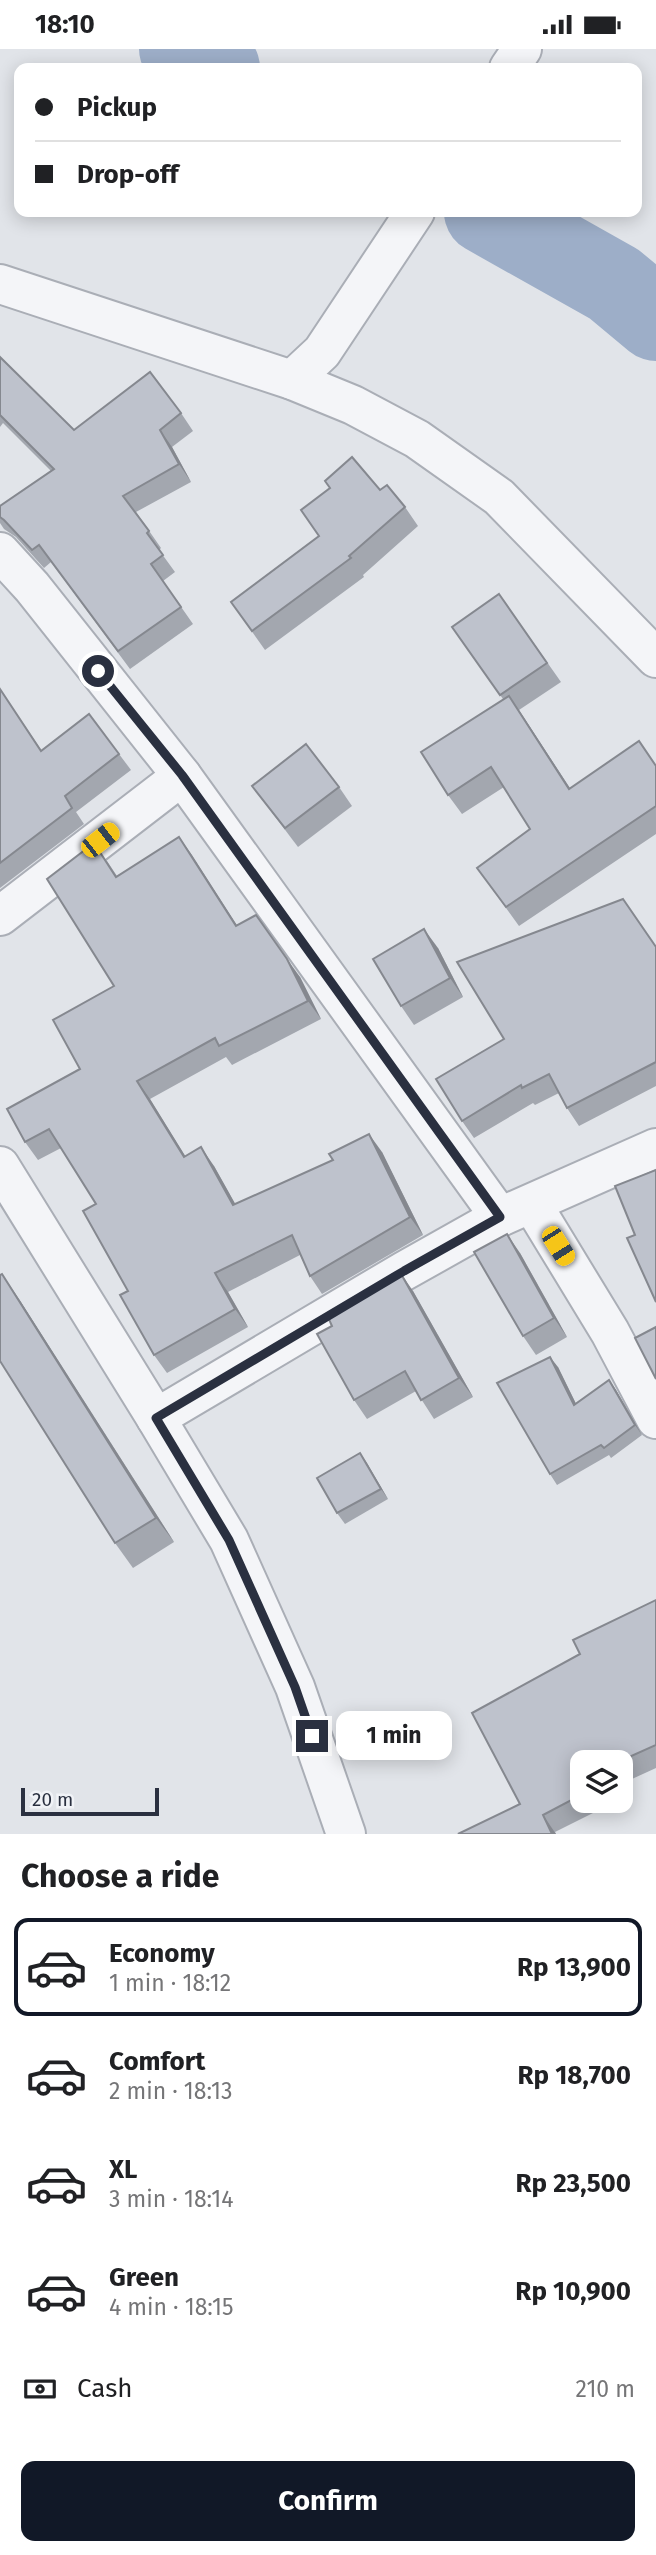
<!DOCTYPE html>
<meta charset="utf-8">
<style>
:root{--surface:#fff;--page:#f6f6f6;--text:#202124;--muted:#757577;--line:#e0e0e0;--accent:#111827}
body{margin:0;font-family:"Fira Sans",sans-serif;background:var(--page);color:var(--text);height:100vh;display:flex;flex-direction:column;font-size:26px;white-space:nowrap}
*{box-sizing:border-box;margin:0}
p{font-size:23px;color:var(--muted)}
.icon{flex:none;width:38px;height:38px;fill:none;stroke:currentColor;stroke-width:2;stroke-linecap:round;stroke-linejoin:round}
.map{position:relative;height:1785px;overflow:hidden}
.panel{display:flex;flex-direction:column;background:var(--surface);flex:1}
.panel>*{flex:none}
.banner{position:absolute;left:14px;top:14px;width:628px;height:154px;border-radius:14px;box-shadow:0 4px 18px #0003;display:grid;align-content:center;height:154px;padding:0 21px;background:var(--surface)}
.fabs{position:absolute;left:570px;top:1701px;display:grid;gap:14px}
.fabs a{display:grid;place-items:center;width:63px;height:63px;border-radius:14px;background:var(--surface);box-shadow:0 4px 18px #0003;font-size:35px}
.scale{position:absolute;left:21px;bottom:18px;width:138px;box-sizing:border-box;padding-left:7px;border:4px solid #2a3040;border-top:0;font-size:19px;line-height:24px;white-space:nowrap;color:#2a3040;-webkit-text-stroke:5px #f1f3f7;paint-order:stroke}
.end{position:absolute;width:32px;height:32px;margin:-16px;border:9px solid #2a3040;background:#fff;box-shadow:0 0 0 4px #fff}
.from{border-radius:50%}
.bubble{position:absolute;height:49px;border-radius:14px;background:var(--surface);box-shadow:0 4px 18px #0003;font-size:23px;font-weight:700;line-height:49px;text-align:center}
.car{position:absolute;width:21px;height:42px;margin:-21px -10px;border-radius:9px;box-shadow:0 0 5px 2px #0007;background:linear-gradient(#f5c518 24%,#345 0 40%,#f5c518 0 76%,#345 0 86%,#f5c518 0)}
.banner b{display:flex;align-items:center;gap:24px;height:66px;font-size:26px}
.banner b+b{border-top:2px solid var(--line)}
.banner i{width:18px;height:18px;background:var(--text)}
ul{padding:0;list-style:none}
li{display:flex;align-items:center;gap:21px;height:98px;margin:0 14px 10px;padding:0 7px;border:4px solid transparent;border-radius:14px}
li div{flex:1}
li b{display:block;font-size:26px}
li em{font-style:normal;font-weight:700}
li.on{border-color:var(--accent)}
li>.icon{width:63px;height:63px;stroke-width:1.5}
h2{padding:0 21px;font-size:32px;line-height:84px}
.pay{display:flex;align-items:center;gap:18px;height:77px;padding:0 21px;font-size:26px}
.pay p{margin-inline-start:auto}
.cta{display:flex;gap:14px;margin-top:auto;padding:14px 21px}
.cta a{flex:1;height:80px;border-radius:14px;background:var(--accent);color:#fff;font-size:28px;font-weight:700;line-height:80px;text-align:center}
.status{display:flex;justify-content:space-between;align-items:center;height:49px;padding:0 35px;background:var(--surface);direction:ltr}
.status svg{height:19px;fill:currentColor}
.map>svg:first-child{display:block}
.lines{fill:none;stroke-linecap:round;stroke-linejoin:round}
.river{stroke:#9daec8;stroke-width:84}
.minor-casing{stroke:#aaaeb6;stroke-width:42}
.minor{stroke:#f4f5f8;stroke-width:38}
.wall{fill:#a3a7af}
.shaded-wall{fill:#85888f}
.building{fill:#bec2cc;stroke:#85888f;stroke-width:2}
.route{stroke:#2a3040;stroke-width:9}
</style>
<div class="status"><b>18:10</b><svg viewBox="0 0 49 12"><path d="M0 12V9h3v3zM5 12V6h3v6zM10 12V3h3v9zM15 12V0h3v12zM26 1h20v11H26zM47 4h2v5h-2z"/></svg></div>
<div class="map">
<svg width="656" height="1785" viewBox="0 0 656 1785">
<rect width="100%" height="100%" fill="#e1e4e9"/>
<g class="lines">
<g class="river">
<path d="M181 0 218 19"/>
<path d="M486 163 614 235 656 270"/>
</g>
<g class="minor-casing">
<g id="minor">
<path d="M509 19 522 0"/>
<path d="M0 235 292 331 353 356 417 390 499 448 656 609"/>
<path d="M292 331 322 303 415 163"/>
<path d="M0 503 32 538 182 727 500 1168"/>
<path d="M0 867 182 727"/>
<path d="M0 1117 156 1369 229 1491 295 1638 346 1785"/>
<path d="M532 1155 610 1283 656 1370"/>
<path d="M156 1369 404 1222 500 1168 656 1099"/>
</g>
</g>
<use href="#minor" class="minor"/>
</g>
<g class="wall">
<path d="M0 308 74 381 181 364 193 382 172 398 191 433 136 463 161 499 159 501 175 523 163 532 193 575 130 620 51 513 44 519 16 488 4 480 0 474V457L51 422 3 374 0 378Z"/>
<path d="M325 432 380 441 405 458 418 477 363 526 364 528 265 601 231 553 319 487 330 439Z"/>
<path d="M499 545 561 633 519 661 570 739 656 716V785L519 877 477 819 530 780 504 738 462 765 448 746 503 650 452 578Z"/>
<path d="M0 640 42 702 119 705 131 721 76 763 84 775 0 839Z"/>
<path d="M252 737 339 738 352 757 298 798Z"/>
<path d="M179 788 237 877 300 928 321 970 232 1016 226 1008 150 1050 185 1107 214 1117 235 1155 382 1103 423 1186 322 1245 310 1227 300 1206 228 1243 248 1278 167 1324 154 1306 128 1242 96 1155 61 1099 38 1111 25 1093 80 1020 114 937 107 812 117 827Z"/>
<path d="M656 898V1037L579 1077 567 1059 559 1044 535 1056 533 1054 474 1089 462 1072Z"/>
<path d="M438 899 463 948 414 976 401 957Z"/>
<path d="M520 1204 567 1288 536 1306 523 1287Z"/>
<path d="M413 1242 473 1348 434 1370 416 1342 367 1370 354 1351Z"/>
<path d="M19 1250 174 1493 133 1519 115 1494Z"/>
<path d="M558 1318 576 1355 609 1331 616 1341 642 1386 611 1409 609 1406 557 1436 550 1425Z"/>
<path d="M360 1404 388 1450 345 1475 337 1464Z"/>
<path d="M656 1551V1719L621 1735V1713H583V1752H617L555 1783 556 1785H458L520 1755 580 1605Z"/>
</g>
<g class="shaded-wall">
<path d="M160 381 172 398 191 433 179 415Z"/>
<path d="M509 647 522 666 582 758 569 740Z"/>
<path d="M179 788 192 806 249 895 236 877Z"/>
<path d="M424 880 438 899 463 948 450 929Z"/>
<path d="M287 910 300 928 321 970 308 952Z"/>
<path d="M137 1032 150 1050 197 1126 184 1108Z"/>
<path d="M369 1085 382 1103 423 1186 410 1168Z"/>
<path d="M201 1098 214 1117 246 1174 233 1156Z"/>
<path d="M507 1185 520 1204 567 1288 554 1269Z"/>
<path d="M400 1223 413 1242 473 1348 459 1329Z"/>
<path d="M215 1224 228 1243 248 1278 235 1260Z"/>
<path d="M2 1225 19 1250 174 1493 156 1469Z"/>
<path d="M550 1308 558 1318 582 1367 574 1356Z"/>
<path d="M609 1331 616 1341 642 1386 635 1376Z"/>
<path d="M360 1404 367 1414 388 1450 381 1440Z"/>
<path d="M543 1766 556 1785H552Z"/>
</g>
<g class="building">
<path d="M0 308 74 381 150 323 181 364 160 381 179 415 123 447 149 482 147 484 163 506 151 515 181 558 118 602 39 496 32 501 4 471 0 468V457L54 420 0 366Z"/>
<path d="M352 408 380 441 387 436 405 458 349 507 351 509 252 582 231 553 319 487 301 461 330 439 325 432Z"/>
<path d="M499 545 547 614 500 646 452 578Z"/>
<path d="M0 640 41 702 89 665 119 705 65 747 72 759 0 814Z"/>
<path d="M509 647 569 740 639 692 656 717V757L506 858 477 819 530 780 491 718 448 746 421 703Z"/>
<path d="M306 695 339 738 285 779 252 737Z"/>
<path d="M179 788 236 877 256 866 287 910 308 952 219 997 215 989 137 1032 184 1108 201 1098 233 1156 333 1111 329 1105 369 1085 410 1168 310 1227 292 1186 215 1224 235 1260 154 1306 120 1246 128 1242 83 1162 96 1155 49 1080 25 1093 7 1060 80 1020 53 971 114 937 47 830 94 794 116 828Z"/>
<path d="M623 850 656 898V1013L567 1059 549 1025 522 1039 521 1036 462 1072 436 1030 504 990 457 913Z"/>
<path d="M424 880 450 929 401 957 373 910Z"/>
<path d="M656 1121V1253L627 1189 635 1186 615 1137Z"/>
<path d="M507 1185 554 1269 523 1287 474 1203Z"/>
<path d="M400 1223 459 1329 421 1351 405 1322 354 1351 317 1285 332 1277 327 1266Z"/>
<path d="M2 1225 156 1469 115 1494 0 1312V1226Z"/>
<path d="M656 1278V1330L635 1289Z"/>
<path d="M550 1308 574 1356 609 1331 635 1376 604 1399 601 1396 550 1425 497 1334Z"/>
<path d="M360 1404 381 1440 337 1464 317 1429Z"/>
<path d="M656 1551V1696L618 1713H583V1745L543 1766 552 1785H458L520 1755 472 1664 580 1605 573 1591Z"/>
</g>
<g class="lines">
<path class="route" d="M98 622 182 726 500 1168 404 1222 156 1369 229 1491 295 1638 312 1687"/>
</g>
</svg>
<div class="fabs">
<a><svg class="icon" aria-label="layers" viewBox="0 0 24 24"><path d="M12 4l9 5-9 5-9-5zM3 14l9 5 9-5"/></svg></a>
</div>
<div class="scale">20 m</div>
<i class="end from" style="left:98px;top:622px"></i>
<i class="end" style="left:312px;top:1687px"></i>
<div class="bubble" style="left:336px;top:1662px;width:116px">1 min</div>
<i class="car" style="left:100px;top:791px;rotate:52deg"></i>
<i class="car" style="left:558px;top:1197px;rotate:148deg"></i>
<div class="banner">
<b><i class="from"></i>Pickup</b>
<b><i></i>Drop-off</b>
</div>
</div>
<section class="panel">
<h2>Choose a ride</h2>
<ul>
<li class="on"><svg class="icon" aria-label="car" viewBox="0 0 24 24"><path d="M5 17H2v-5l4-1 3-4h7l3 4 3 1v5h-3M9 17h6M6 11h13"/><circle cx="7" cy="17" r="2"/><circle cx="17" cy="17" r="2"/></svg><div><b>Economy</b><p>1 min · 18:12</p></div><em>Rp 13,900</em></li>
<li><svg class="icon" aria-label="car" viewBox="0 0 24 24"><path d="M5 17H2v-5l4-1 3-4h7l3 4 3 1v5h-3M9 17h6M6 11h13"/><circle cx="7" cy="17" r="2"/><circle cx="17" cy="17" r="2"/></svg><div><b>Comfort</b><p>2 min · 18:13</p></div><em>Rp 18,700</em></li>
<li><svg class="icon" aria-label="car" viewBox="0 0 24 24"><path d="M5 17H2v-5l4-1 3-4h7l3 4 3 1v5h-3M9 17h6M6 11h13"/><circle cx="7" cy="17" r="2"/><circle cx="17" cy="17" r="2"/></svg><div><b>XL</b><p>3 min · 18:14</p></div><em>Rp 23,500</em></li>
<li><svg class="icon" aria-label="car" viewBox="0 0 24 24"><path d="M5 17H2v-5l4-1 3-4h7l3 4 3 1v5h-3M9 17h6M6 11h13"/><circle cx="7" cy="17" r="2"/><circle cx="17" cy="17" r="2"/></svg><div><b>Green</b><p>4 min · 18:15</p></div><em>Rp 10,900</em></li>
</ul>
<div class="pay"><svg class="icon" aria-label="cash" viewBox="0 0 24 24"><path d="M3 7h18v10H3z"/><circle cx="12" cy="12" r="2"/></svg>Cash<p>210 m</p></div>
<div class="cta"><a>Confirm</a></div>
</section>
